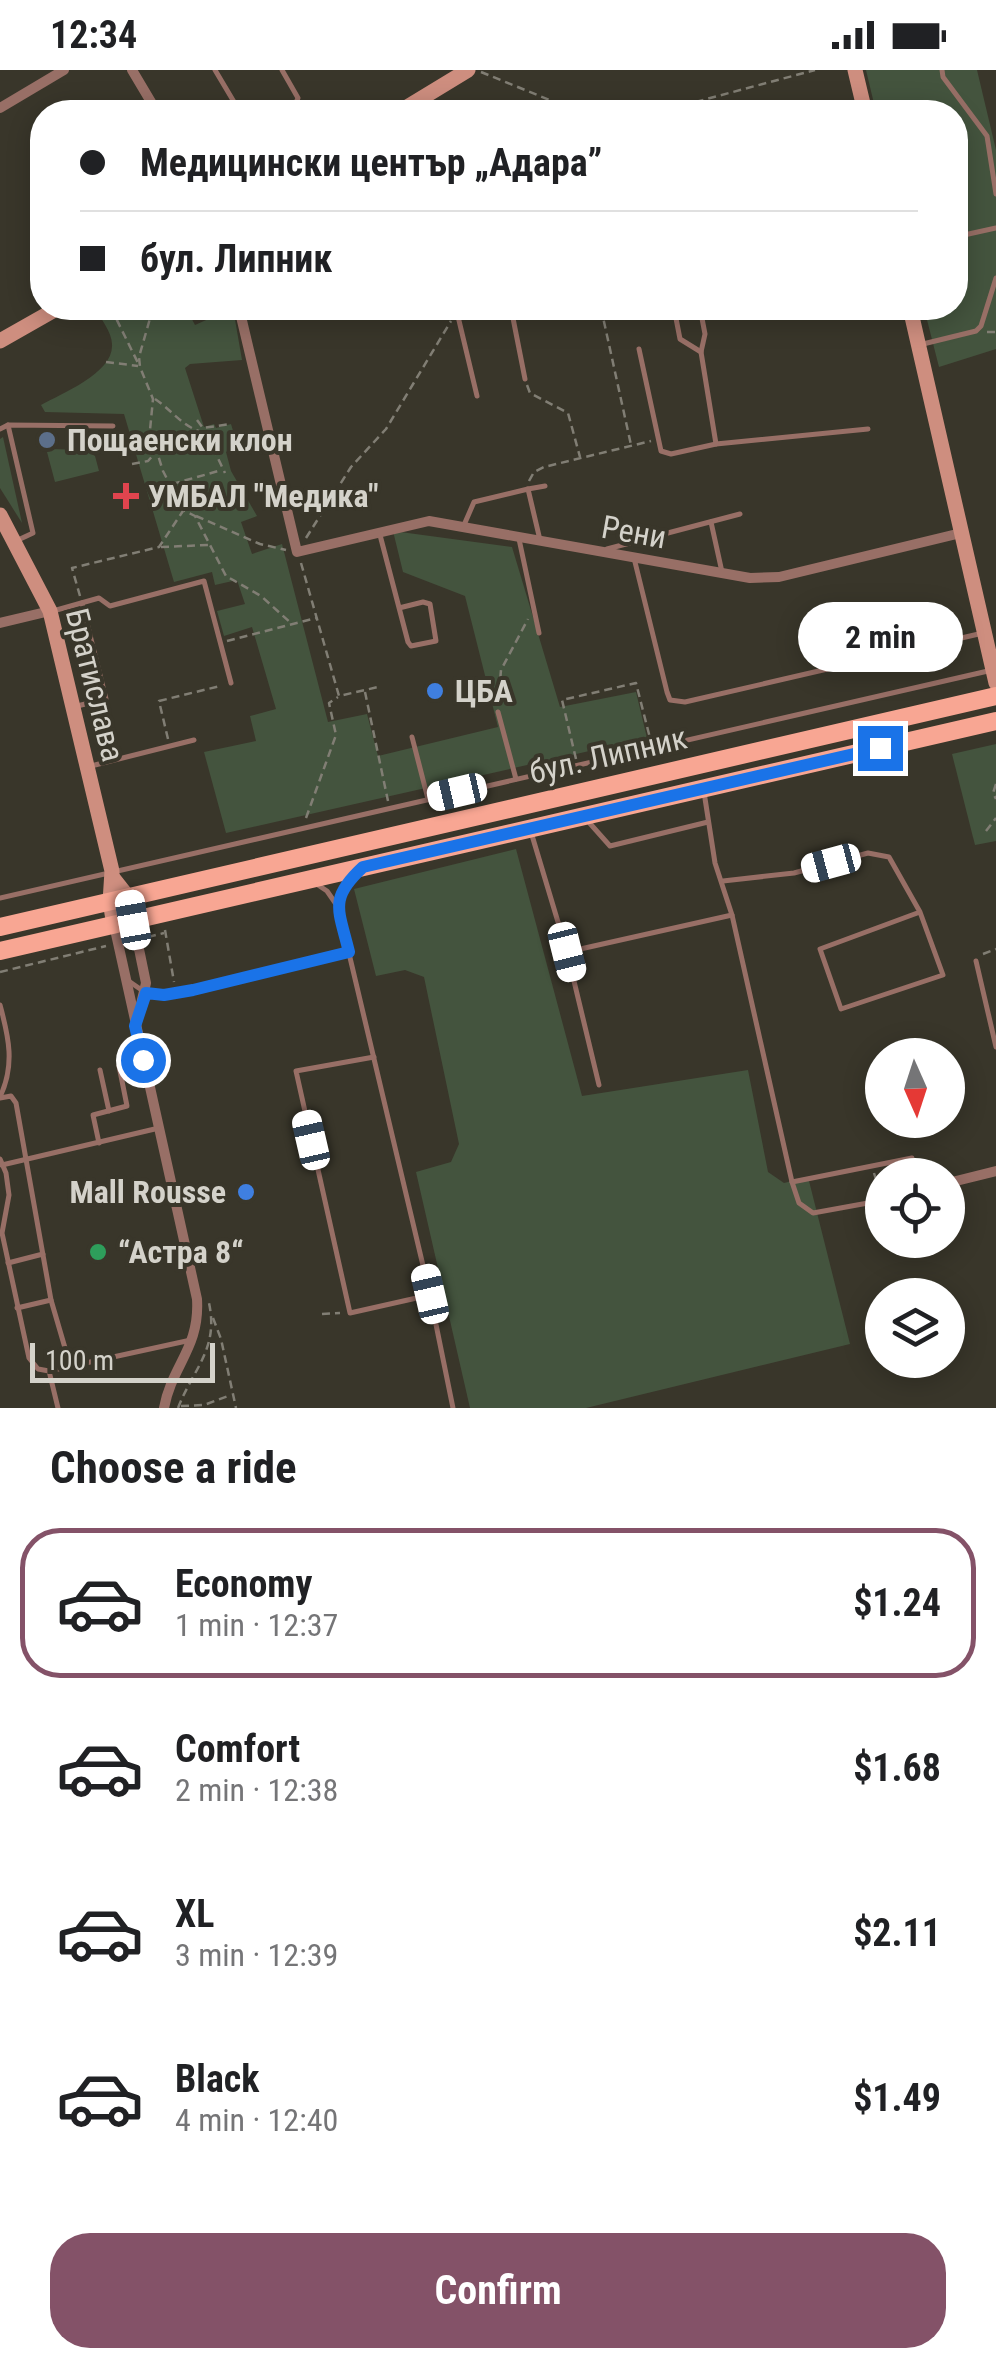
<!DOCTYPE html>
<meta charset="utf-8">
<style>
:root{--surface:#fff;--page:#f6f6f6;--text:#202124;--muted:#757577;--line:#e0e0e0;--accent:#845268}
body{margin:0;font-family:"Roboto Condensed",sans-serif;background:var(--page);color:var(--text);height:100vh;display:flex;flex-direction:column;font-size:38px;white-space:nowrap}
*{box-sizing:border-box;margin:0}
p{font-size:32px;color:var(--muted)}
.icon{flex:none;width:55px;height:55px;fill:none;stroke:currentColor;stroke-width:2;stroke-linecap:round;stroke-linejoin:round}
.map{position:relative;height:1338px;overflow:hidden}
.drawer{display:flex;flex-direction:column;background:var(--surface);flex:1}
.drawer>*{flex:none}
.hud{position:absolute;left:30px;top:30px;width:938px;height:220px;border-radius:40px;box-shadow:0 5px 25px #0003;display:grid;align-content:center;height:220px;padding:0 50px;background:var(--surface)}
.needle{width:65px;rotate:177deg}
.controls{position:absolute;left:865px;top:968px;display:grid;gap:20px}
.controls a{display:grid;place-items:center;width:100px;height:100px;border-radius:50%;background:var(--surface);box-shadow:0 5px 25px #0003;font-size:50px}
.scale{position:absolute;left:30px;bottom:25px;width:185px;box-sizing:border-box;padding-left:10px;border:5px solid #d4d2ca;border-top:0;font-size:28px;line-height:35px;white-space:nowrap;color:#d4d2ca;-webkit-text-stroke:8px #39362a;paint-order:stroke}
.end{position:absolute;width:45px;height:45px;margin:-22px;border:12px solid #1a73e8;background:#fff;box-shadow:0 0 0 5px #fff}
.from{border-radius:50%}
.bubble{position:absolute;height:70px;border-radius:35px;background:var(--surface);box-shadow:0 5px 25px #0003;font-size:32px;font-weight:700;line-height:70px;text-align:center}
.car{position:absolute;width:30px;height:60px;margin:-30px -15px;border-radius:12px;box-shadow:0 0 8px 2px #0007;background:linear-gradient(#fff 24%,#345 0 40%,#fff 0 76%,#345 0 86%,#fff 0)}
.hud b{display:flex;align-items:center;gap:35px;height:95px;font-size:38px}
.hud b+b{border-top:2px solid var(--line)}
.hud i{width:25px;height:25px;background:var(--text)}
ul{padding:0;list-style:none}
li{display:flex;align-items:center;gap:30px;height:150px;margin:0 20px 15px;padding:0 30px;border:5px solid transparent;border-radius:40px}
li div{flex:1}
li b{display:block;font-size:38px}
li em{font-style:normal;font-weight:700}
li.current{border-color:var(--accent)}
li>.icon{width:90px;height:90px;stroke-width:1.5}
h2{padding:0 50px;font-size:45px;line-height:120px}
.action{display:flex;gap:20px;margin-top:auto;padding:20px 50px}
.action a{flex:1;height:115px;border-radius:40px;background:var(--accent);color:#fff;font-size:40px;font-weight:700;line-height:115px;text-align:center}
.status{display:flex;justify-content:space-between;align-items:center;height:70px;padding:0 50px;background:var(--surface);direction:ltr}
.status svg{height:28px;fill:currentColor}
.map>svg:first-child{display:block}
.green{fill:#44543e}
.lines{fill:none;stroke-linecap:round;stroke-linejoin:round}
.path{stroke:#817e74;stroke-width:2.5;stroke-dasharray:8 5;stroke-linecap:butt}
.lane{stroke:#986f66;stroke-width:5}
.street{stroke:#986f66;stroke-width:10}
.secondary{stroke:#ce8e7f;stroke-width:15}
.primary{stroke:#f8a693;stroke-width:18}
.route{stroke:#1a73e8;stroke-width:12}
.service-dot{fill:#5c6f8a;stroke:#39362a;stroke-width:4}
.health-dot{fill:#e0444e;stroke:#39362a;stroke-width:4}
.shop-dot{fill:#3f7fe0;stroke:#39362a;stroke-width:4}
.leisure-dot{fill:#2e9e5b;stroke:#39362a;stroke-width:4}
.labels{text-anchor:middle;stroke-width:8;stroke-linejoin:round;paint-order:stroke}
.poi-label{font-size:32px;font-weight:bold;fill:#d4d2ca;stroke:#39362a;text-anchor:start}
.street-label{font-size:32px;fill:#d4d2ca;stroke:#39362a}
</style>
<div class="status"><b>12:34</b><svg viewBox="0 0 49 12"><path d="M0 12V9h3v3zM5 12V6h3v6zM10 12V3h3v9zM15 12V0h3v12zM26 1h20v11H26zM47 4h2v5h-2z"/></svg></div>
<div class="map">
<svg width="996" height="1338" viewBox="0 0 996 1338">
<rect width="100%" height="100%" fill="#39362a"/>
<g class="green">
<path d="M866 0H977L996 80V279L939 297 924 238H955V42H876Z"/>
<path d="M95 238H186L195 255 233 238 242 290 190 294 185 298 204 357 214 354 216 358 231 354 237 374 226 382 231 401 257 446 241 452 252 484 282 474 328 652 367 644 378 686 498 657 465 526 403 502 393 461 512 477 560 637 636 622 647 668 226 763 204 682 256 671 250 646 276 639 252 557 224 566 217 541 245 534 237 510 215 515 212 502 174 512 124 344 45 342 41 335C62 323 114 303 112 274 112 262 100 248 95 238Z"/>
<path d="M3 367 22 453 0 418V369Z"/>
<path d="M50 379 84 380 95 386 99 401 55 412 47 382Z"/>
<path d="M996 674V771L975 775 952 684Z"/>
<path d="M516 779 582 1026 748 1000 768 1102 784 1113 808 1107 850 1274 586 1338H470L416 1102 451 1092 459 1074 424 907 405 900 376 906 354 819Z"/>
</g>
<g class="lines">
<g class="path">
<path d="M481 2 579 42"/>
<path d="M658 42 815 0"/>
<path d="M111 238 139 295"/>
<path d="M153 238 139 287 140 297 153 329 150 360 163 401 183 440 195 446 226 506 261 526 292 554"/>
<path d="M601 238 631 375"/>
<path d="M987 262H996"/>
<path d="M106 292 138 296"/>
<path d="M527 315 530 323 568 343 580 387"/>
<path d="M155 329C173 341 184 359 206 363L225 403"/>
<path d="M197 350 203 358 231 354"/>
<path d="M132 394 148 391 156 382"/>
<path d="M529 411 534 402 544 397 651 371"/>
<path d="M172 414 222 400"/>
<path d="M196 446 260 474 286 480"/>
<path d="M306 468 351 397 386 359 451 251"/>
<path d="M161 477 208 475"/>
<path d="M301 493 339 626 378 617"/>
<path d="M80 526 72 498 159 477 183 441"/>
<path d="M227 571 316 548"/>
<path d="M365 622 388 731"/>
<path d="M498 634 501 600 528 549"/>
<path d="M168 669 159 631 220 616"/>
<path d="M576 689 562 630 636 613 651 672"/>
<path d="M996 714 993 723 996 729"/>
<path d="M306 748 336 665 329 633 338 627"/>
<path d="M986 761 996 748"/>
<path d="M165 860 174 912"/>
<path d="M148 867 164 863"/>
<path d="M983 884 996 879"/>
<path d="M0 902 106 876"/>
<path d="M874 1103 879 1119"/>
<path d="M322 1244 340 1243"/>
<path d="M213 1248 221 1269 236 1338"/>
<path d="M181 1336 204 1335 231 1325"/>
<path d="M178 1338C193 1299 219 1279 209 1233"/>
</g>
<g class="lane">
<path d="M215 0 240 42"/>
<path d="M282 0 298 28 292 42"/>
<path d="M942 0 943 7 987 66 996 124"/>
<path d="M955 167 996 158"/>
<path d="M456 238 477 326"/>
<path d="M511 238 525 309"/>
<path d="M674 238 680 269 701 282"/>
<path d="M700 238 705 264 701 282 716 374 868 359"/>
<path d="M923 274 976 261 981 256 996 208"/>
<path d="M639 279 661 381 671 384 716 374"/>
<path d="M8 355 33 463 18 470"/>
<path d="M0 359 8 355 113 356"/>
<path d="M528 419 545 416"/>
<path d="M711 452 722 502"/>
<path d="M464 455 474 432 528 419 540 470"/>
<path d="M380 465 408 572 411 576 436 571 430 534 423 532 399 538"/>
<path d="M519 469 539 563"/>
<path d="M607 479 740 444"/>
<path d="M634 488 667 622 670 630 685 632 983 563"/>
<path d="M53 541 99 528 110 536 204 511 231 613"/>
<path d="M77 636 106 629 82 533"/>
<path d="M498 642 516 709"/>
<path d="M412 667 428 729"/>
<path d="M91 696 194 670"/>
<path d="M704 722 715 793 732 845 792 1112 912 1088"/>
<path d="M586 749 610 776 708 752"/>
<path d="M531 762 567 882 599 1015"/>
<path d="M723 811 794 803 868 783 889 787 920 842 943 905 841 939 820 879 920 842"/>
<path d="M318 815 327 821 338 837 430 1225 453 1338"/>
<path d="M0 828 988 601"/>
<path d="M339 834 344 815 354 805"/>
<path d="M567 882 732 845"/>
<path d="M976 891 996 977"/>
<path d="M130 912 146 923 164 925 349 882"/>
<path d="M0 935C9 968 15 995 0 1027"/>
<path d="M374 987 296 1001 350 1243 430 1225"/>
<path d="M100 1000 109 1041"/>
<path d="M0 1028 11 1026 16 1033 51 1230 70 1295"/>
<path d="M99 1073 93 1045 127 1036 119 996"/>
<path d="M0 1089 6 1103 9 1125 2 1163 29 1288 38 1299 49 1301 191 1270"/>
<path d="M2 1095 159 1058"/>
<path d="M792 1112 799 1133 813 1143 879 1131"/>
<path d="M8 1193 43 1184"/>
<path d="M17 1238 51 1230"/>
<path d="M49 1301 58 1338"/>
</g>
<g class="street">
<path d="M132 0 157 42"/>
<path d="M0 38 64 0"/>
<path d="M239 238 297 482 429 451 750 508 779 507 961 463"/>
<path d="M0 553 50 541"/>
<path d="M133 850 146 913 136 955"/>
<path d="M114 855 197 1229C200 1278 172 1295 164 1338"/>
<path d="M948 1113 996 1101"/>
<path d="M881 1130H882"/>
</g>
<g class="secondary">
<path d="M855 0 865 42"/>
<path d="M399 42 468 0"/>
<path d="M910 238 996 613"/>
<path d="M0 271 58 238"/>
<path d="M0 445 50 541 112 801 110 832 114 855"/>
<path d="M113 808 128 827 133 850"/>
</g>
<g class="primary">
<path d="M0 857 996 626"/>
<path d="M0 881 996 651"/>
</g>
</g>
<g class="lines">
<path class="route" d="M143 990 135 956 146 923 164 925 193 920 349 882C339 840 328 829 363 797L880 678"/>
</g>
<circle class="service-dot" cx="47" cy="370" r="10"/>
<path class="health-dot" d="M121 411h10v10h10v10h-10v10h-10v-10h-10v-10h10z"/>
<g class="shop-dot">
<circle cx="435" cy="621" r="10"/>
<circle cx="246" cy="1122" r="10"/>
</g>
<circle class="leisure-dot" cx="98" cy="1182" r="10"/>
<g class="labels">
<g class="poi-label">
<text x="67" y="381">Пощаенски клон</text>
<text x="148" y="437">УМБАЛ "Медика"</text>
<text x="455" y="632">ЦБА</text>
<text x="226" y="1133" text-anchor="end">Mall Rousse</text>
<text x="118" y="1193">“Астра 8“</text>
</g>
<g class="street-label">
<text transform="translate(634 462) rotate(10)" y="11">Рени</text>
<text transform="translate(95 615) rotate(76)" y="11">Братислава</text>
<text transform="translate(608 685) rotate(-13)" y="11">бул. Липник</text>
</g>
</g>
</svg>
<div class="controls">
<a><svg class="needle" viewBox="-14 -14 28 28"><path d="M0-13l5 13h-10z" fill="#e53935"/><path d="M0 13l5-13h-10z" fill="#757577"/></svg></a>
<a><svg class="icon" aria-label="locate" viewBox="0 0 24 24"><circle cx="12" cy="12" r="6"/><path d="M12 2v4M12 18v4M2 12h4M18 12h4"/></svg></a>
<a><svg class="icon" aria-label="layers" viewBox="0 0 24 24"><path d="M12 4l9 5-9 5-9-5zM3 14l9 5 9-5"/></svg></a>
</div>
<div class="scale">100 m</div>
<i class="end from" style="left:143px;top:990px"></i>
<i class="end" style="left:880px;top:678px"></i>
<div class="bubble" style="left:798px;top:532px;width:165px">2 min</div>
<i class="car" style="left:457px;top:722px;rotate:257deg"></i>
<i class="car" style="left:831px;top:793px;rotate:255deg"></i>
<i class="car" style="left:133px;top:850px;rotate:350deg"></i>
<i class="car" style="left:567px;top:882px;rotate:166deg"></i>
<i class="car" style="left:311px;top:1070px;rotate:347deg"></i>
<i class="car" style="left:430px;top:1224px;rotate:347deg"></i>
<div class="hud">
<b><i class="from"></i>Медицински център „Адара”</b>
<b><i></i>бул. Липник</b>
</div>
</div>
<section class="drawer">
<h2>Choose a ride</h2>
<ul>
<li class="current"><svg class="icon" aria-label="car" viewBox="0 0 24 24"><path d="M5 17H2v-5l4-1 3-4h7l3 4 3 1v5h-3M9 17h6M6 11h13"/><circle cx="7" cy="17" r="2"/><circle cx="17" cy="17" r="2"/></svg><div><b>Economy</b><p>1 min · 12:37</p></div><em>$1.24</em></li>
<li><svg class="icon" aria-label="car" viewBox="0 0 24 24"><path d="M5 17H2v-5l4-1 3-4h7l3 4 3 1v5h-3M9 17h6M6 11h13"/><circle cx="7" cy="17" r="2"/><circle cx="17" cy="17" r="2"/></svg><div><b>Comfort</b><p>2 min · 12:38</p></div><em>$1.68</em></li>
<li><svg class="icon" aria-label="car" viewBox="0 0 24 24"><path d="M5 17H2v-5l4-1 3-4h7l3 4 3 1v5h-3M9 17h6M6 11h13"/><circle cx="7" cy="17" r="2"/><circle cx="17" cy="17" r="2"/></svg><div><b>XL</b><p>3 min · 12:39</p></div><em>$2.11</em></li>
<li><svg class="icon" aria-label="car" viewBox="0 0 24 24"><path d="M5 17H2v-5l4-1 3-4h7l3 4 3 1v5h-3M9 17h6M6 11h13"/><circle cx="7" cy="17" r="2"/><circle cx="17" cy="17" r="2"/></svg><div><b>Black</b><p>4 min · 12:40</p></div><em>$1.49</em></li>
</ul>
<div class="action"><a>Confirm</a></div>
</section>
